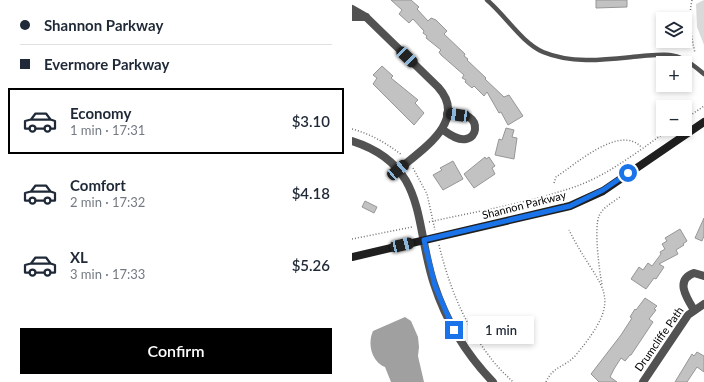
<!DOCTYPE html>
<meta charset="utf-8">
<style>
:root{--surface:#fff;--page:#f6f6f7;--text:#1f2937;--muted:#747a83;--line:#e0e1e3;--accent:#000}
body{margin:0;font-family:Lato,sans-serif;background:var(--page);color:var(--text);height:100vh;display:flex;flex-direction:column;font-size:15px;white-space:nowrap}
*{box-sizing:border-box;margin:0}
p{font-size:13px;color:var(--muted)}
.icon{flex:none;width:22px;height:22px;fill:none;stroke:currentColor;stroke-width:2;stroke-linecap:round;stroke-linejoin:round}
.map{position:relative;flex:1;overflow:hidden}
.details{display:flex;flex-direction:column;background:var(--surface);width:352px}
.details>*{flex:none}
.top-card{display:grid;align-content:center;height:88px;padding:0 20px;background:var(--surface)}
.buttons{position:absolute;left:304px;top:12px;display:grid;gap:8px}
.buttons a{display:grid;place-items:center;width:36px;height:36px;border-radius:0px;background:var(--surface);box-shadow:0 2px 6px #0003;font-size:20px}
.end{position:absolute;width:18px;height:18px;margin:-9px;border:5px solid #1a73e8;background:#fff;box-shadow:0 0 0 2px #fff}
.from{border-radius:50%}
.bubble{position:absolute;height:28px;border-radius:0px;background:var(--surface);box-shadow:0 2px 6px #0003;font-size:13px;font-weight:600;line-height:28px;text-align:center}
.car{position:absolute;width:12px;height:24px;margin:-12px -6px;border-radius:5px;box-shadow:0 0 3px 1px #0007;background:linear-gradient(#222 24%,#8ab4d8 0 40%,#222 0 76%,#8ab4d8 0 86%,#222 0)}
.top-card b{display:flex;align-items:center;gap:14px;height:38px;font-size:15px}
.top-card b+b{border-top:1px solid var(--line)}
.top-card i{width:10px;height:10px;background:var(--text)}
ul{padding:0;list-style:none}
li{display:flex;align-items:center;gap:12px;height:66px;margin:0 8px 6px;padding:0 12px;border:2px solid transparent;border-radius:0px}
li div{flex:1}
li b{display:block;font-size:15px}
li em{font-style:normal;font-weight:600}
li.active{border-color:var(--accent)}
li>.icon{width:36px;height:36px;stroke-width:1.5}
.action{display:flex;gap:8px;margin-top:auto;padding:8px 20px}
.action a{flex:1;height:46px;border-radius:0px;background:var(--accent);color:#fff;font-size:16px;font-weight:600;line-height:46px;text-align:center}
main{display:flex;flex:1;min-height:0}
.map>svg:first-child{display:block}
.green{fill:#d9d9d9}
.water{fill:#a0a0a0}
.building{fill:#c2c2c2;stroke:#969696}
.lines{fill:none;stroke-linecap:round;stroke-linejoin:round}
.path{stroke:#747474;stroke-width:1.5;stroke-dasharray:1 2;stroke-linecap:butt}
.lane{stroke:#525252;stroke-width:4.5}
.street{stroke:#525252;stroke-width:8}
.secondary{stroke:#1f1f1f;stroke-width:8}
.route{stroke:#1a73e8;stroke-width:5}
.labels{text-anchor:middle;stroke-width:4;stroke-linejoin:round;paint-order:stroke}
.street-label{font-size:11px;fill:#000;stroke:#fff}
</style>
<main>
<section class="details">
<div class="top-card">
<b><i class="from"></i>Shannon Parkway</b>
<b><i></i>Evermore Parkway</b>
</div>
<ul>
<li class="active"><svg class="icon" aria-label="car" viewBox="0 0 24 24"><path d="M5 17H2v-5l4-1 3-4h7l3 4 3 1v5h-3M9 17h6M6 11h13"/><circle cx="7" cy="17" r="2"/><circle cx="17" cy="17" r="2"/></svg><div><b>Economy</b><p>1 min · 17:31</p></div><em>$3.10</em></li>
<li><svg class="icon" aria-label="car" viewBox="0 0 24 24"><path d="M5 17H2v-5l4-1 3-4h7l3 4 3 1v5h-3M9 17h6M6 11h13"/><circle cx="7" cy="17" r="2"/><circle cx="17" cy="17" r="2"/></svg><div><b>Comfort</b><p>2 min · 17:32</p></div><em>$4.18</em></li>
<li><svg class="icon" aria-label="car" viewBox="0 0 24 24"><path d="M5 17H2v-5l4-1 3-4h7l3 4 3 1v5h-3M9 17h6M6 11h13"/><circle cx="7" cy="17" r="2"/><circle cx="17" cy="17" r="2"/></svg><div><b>XL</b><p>3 min · 17:33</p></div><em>$5.26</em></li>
</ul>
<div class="action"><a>Confirm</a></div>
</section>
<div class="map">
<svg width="352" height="382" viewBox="0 0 352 382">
<rect width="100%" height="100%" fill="#fff"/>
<path class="green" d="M352 0V45L345 27 344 4Z"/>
<path class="water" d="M53 317 59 321 66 337 67 347 66 356 72 382H39L33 367C20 362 15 344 21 331Z"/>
<g class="building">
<path d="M39 0H59L67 7 65 9 76 21 79 18 84 20 95 31 92 34 113 54 112 56 116 59 115 60 134 78 133 79 152 97 157 95 171 116 156 125 149 112 147 113 135 92 132 96 122 86 120 88 113 82 114 80 110 78 112 75 89 55 87 52 89 50 74 38 75 36 71 33 72 31 61 19 57 23 47 14 50 10Z"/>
<path d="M244 0H275V7L244 8Z"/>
<path d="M30 66 41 76 39 78 66 100 63 103 72 113 62 125 21 84 25 78 21 75Z"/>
<path d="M154 128 162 130 160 137 165 138 162 159 143 155 147 139 150 140Z"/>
<path d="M133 157 134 159 137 157 143 166 140 168 143 174 122 188 112 174Z"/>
<path d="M101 161 111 179 91 190 81 175 90 170 88 168Z"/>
<path d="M13 201 25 207 22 213 10 207Z"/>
<path d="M352 218V236L350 241 343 238Z"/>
<path d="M328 229 335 241 331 244 332 245 324 250 326 254 307 264 312 267 304 279 302 278 294 289 279 279 287 267 291 270 296 263 300 266 309 254 308 252 313 249 310 244 315 241 313 238Z"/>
<path d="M293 298 305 306 302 309 304 310 297 319 301 322 279 355H278L273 361 269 358 262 369 258 377 265 382H247L239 374 269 335 280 318 278 317 283 309 284 310Z"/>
<path d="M345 352 352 356V372L345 367 335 382H323L340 354 342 356Z"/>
</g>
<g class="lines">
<g class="path">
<path d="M340 0C336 19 339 34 343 53"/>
<path d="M333 119 352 106"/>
<path d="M0 129C19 134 34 143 50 155"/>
<path d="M61 168 75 194 83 230"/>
<path d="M202 183 204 177C224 164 269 123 290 148"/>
<path d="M77 222C126 211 177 203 225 186 258 174 289 149 318 129"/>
<path d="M0 239 60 227"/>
<path d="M87 245C97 286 112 324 138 357 144 366 153 374 161 382"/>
<path d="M250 284C247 270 242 228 247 216 251 207 260 203 268 197"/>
<path d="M194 382C201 366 213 367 223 356 277 292 247 291 217 230"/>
</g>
<path class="lane" d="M135 0C154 16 169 42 191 52 222 65 258 59 290 56 304 55 317 53 329 58 338 62 345 68 352 74"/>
<g class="street">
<path d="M0 9 14 17 86 87C117 121 69 150 46 170"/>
<path d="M0 17H14"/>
<path d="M91 130C97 134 106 141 114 139 125 137 126 123 117 117 111 114 102 115 95 114"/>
<path d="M0 141C76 165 62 224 82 284 94 321 114 354 141 382"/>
<path d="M342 310C334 297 323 280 342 273L352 276"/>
<path d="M291 382 336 315 352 304"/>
</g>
<path class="secondary" d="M0 257 218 206 251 191 352 122"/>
</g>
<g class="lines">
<path class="route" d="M102 330 83 286 72 240 218 206 251 190 276 173"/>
</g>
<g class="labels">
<g class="street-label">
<text transform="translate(172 205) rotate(-14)" y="4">Shannon Parkway</text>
<text transform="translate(307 339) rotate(-55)" y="4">Drumcliffe Path</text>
</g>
</g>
</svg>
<div class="buttons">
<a><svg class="icon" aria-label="layers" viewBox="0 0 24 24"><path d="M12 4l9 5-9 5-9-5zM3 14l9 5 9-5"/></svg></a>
<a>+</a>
<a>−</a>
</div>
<i class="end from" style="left:276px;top:173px"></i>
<i class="end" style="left:102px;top:330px"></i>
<div class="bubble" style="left:116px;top:316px;width:66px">1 min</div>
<i class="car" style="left:55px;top:57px;rotate:134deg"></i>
<i class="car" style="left:106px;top:115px;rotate:278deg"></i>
<i class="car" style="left:46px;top:170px;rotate:50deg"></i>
<i class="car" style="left:50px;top:245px;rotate:77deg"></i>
</div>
</main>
